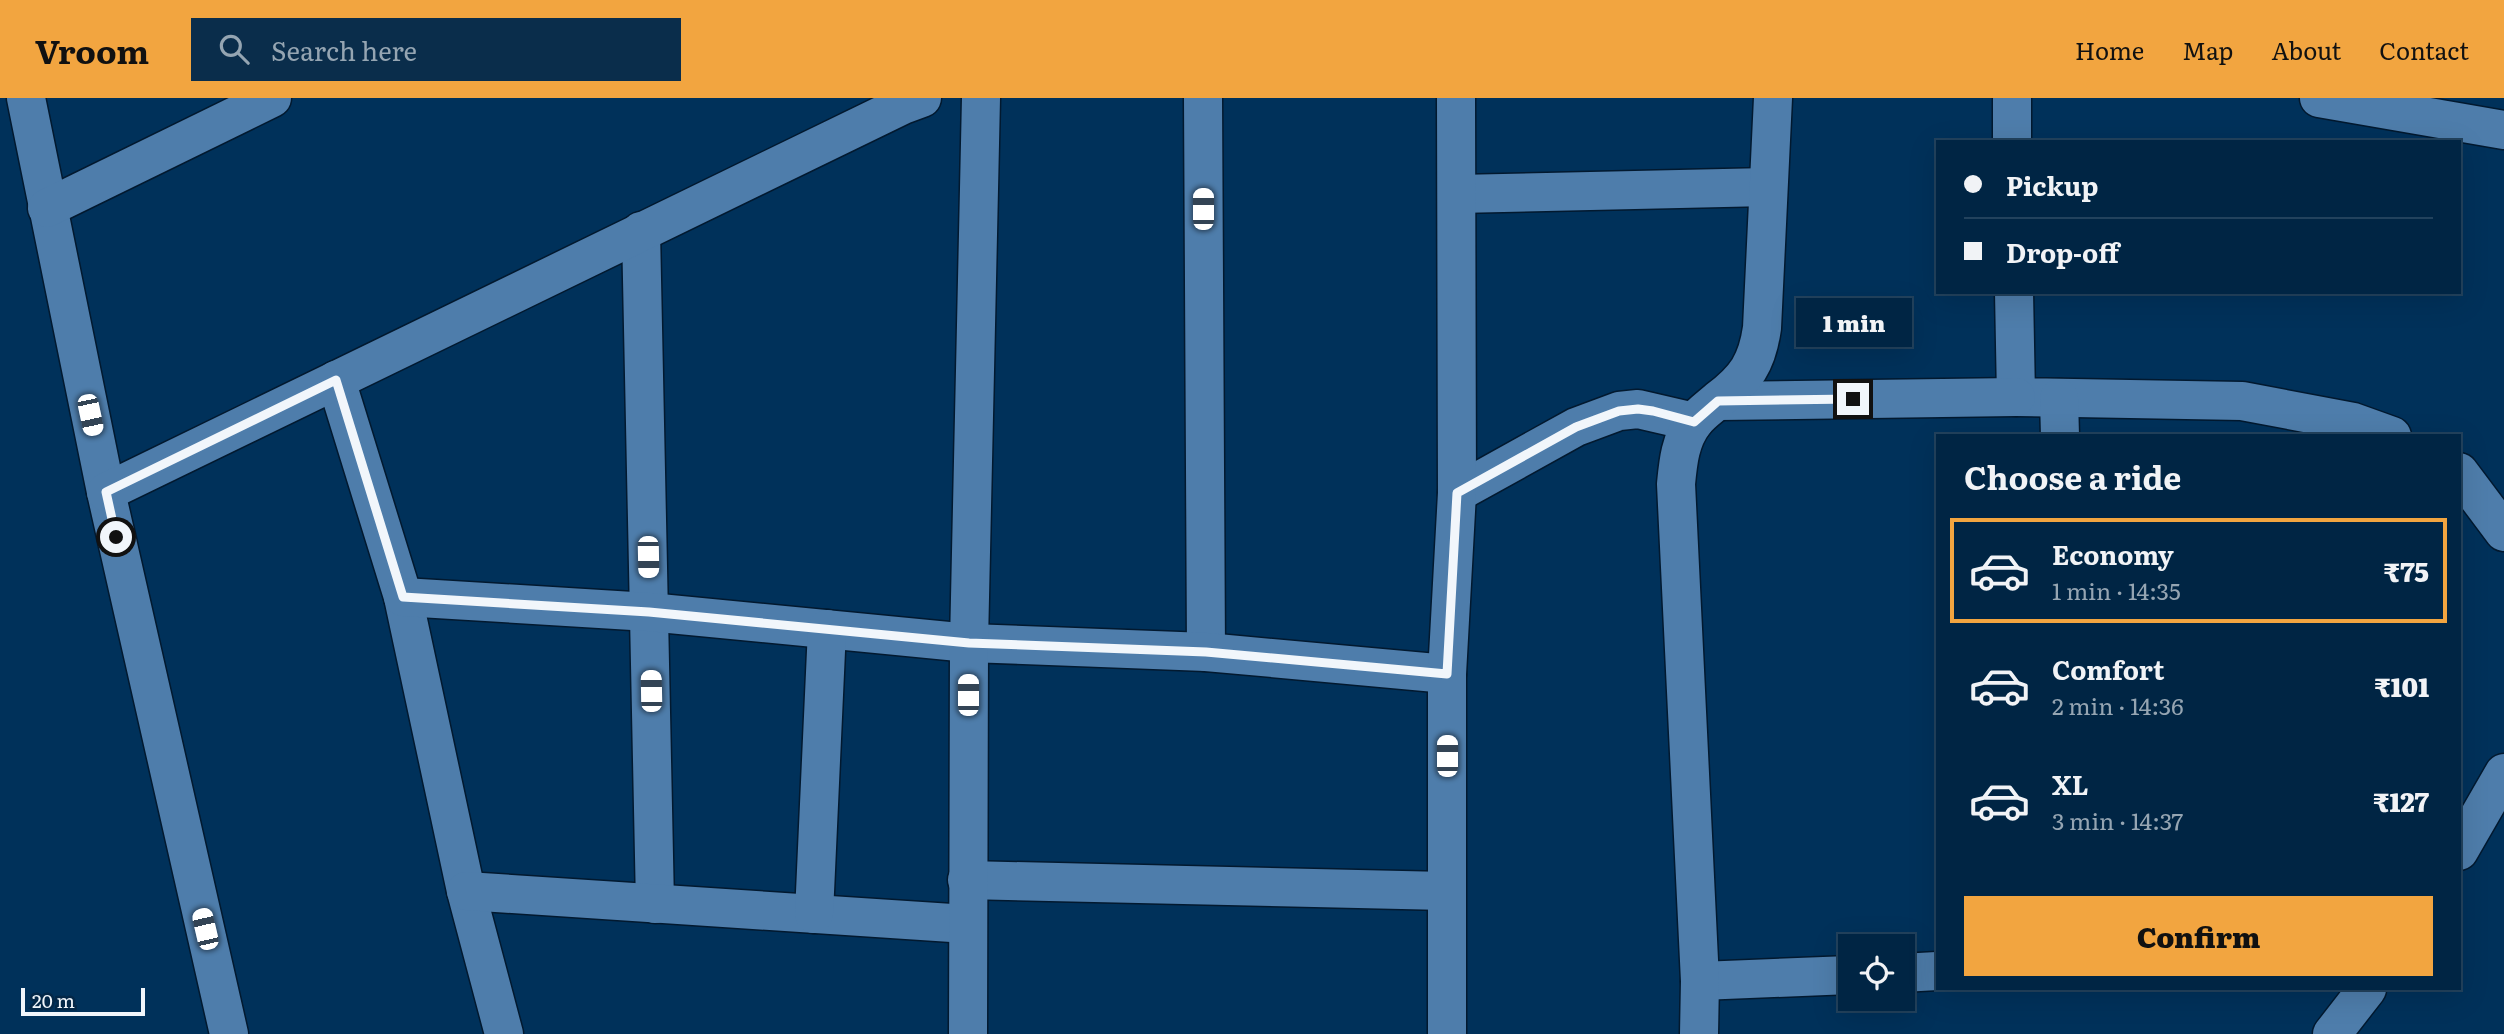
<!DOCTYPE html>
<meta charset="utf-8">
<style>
:root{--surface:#002544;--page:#0a2d4b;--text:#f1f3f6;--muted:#95a5b2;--line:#22425d;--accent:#f2a540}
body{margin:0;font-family:Literata,serif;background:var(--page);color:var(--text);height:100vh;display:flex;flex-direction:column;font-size:26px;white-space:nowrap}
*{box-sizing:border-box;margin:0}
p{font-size:23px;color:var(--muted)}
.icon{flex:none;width:38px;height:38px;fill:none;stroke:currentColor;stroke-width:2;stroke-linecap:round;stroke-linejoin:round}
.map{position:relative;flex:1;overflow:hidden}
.side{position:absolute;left:1936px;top:336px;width:525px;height:556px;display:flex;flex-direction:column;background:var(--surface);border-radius:0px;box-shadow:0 7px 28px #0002,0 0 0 2px var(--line)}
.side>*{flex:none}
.guide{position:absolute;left:1936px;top:42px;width:525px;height:154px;border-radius:0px;box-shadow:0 7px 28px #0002,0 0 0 2px var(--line);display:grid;align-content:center;height:154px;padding:0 28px;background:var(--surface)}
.controls{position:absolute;left:1838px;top:836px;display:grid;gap:14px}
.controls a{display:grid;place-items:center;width:77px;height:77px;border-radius:0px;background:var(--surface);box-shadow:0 7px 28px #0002,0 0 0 2px var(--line);font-size:35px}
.scale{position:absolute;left:21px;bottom:18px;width:124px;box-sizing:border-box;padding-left:7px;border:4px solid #f1f6fb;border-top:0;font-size:19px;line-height:24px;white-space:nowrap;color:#f1f6fb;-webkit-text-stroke:5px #032747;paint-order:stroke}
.end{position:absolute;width:32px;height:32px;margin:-16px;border:9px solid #f1f6fb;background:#111;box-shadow:0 0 0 4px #111}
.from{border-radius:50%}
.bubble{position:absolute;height:49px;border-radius:0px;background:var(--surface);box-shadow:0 7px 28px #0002,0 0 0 2px var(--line);font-size:23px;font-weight:800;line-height:49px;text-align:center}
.car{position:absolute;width:21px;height:42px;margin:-21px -10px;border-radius:9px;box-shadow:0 0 5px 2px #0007;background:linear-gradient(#fff 24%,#345 0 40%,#fff 0 76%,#345 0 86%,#fff 0)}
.guide b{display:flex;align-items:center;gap:24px;height:66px;font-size:26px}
.guide b+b{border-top:2px solid var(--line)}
.guide i{width:18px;height:18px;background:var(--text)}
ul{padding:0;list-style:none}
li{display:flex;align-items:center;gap:21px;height:105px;margin:0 14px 10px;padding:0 14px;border:4px solid transparent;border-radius:0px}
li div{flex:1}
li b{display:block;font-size:26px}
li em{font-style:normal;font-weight:800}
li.current{border-color:var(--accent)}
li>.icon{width:63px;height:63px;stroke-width:1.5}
h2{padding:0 28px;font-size:32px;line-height:84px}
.cta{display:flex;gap:14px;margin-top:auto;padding:14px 28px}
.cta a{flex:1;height:80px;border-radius:0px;background:var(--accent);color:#111;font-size:28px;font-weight:800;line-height:80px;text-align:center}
header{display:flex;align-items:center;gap:42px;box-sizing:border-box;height:98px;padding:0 35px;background:var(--accent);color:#111}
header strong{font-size:33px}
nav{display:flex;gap:38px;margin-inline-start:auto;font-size:24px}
.search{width:490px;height:63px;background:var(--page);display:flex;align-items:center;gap:18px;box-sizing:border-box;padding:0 24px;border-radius:0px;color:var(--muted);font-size:26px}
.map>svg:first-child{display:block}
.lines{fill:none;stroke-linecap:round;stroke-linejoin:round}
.minor-casing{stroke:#02192f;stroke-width:41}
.minor{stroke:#4e7dab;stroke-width:38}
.route{stroke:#f1f6fb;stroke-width:9}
</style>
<header>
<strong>Vroom</strong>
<div class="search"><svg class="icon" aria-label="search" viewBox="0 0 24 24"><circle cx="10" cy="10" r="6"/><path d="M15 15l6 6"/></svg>Search here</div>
<nav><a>Home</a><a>Map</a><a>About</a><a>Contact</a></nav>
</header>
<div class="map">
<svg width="2504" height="936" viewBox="0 0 2504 936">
<rect width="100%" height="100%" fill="#00315a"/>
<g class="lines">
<g class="minor-casing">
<g id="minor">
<path d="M26 0 106 394 229 936"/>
<path d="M1203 0 1206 554"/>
<path d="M2012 0V44"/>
<path d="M2319 0 2504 32"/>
<path d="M1457 96 1768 89"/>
<path d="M47 110 272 0"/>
<path d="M641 133 655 806"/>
<path d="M2014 194 2016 299 2242 303 2353 324 2392 338"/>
<path d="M336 282 403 499 466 793 504 936"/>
<path d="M2059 300 2060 338"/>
<path d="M1718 303 2016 299"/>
<path d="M2459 374 2504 434"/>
<path d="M106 394 903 7 922 0"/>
<path d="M1457 395 1576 329 1619 313 1638 311 1694 324"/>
<path d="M403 499 649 514 969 545 1206 554 1447 576"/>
<path d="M2459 753 2504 675"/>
<path d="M967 782 1446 793"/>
<path d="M466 793 967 826"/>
<path d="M814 816 827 531"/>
<path d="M1902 875 1937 873"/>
<path d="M1700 883 1850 877"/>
<path d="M968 936 969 545 981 0"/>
<path d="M1447 936V576L1457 395 1456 0"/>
<path d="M1699 936 1700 883 1676 386C1678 365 1680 342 1694 324 1700 316 1710 309 1718 302 1746 281 1757 265 1762 230L1773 0"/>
<path d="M2332 936 2367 891"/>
</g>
</g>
<use href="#minor" class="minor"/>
</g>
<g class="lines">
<path class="route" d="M116 439 106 394 336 282 403 499 649 514 969 545 1206 554 1447 576 1457 395 1576 329 1619 313 1638 311 1653 313 1694 324 1718 303 1853 301"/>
</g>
</svg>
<div class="controls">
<a><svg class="icon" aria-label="locate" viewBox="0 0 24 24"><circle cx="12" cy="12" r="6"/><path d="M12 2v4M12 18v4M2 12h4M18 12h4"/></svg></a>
</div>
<div class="scale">20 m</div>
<i class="end from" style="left:116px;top:439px"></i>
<i class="end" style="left:1853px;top:301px"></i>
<div class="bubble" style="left:1796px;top:200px;width:116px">1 min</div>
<i class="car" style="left:1203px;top:111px;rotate:0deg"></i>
<i class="car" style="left:90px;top:317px;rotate:168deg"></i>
<i class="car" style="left:648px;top:459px;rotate:179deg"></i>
<i class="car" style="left:651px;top:593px;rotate:359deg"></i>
<i class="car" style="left:968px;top:597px;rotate:0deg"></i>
<i class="car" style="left:1447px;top:658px;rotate:0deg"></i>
<i class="car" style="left:205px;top:831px;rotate:347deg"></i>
<div class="guide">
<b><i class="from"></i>Pickup</b>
<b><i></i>Drop-off</b>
</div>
<section class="side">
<h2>Choose a ride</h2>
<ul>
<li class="current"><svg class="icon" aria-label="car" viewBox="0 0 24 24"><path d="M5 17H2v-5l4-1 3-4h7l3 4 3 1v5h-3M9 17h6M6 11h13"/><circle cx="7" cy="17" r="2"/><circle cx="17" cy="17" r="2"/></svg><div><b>Economy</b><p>1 min · 14:35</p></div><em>₹75</em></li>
<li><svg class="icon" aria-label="car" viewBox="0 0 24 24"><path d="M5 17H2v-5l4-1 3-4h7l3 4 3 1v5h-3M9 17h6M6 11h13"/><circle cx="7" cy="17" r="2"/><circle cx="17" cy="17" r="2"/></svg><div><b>Comfort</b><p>2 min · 14:36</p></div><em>₹101</em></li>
<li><svg class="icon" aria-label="car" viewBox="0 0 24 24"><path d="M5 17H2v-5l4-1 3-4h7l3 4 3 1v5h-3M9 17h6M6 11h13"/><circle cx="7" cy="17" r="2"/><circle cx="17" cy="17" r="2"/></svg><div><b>XL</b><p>3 min · 14:37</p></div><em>₹127</em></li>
</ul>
<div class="cta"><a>Confirm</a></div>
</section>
</div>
